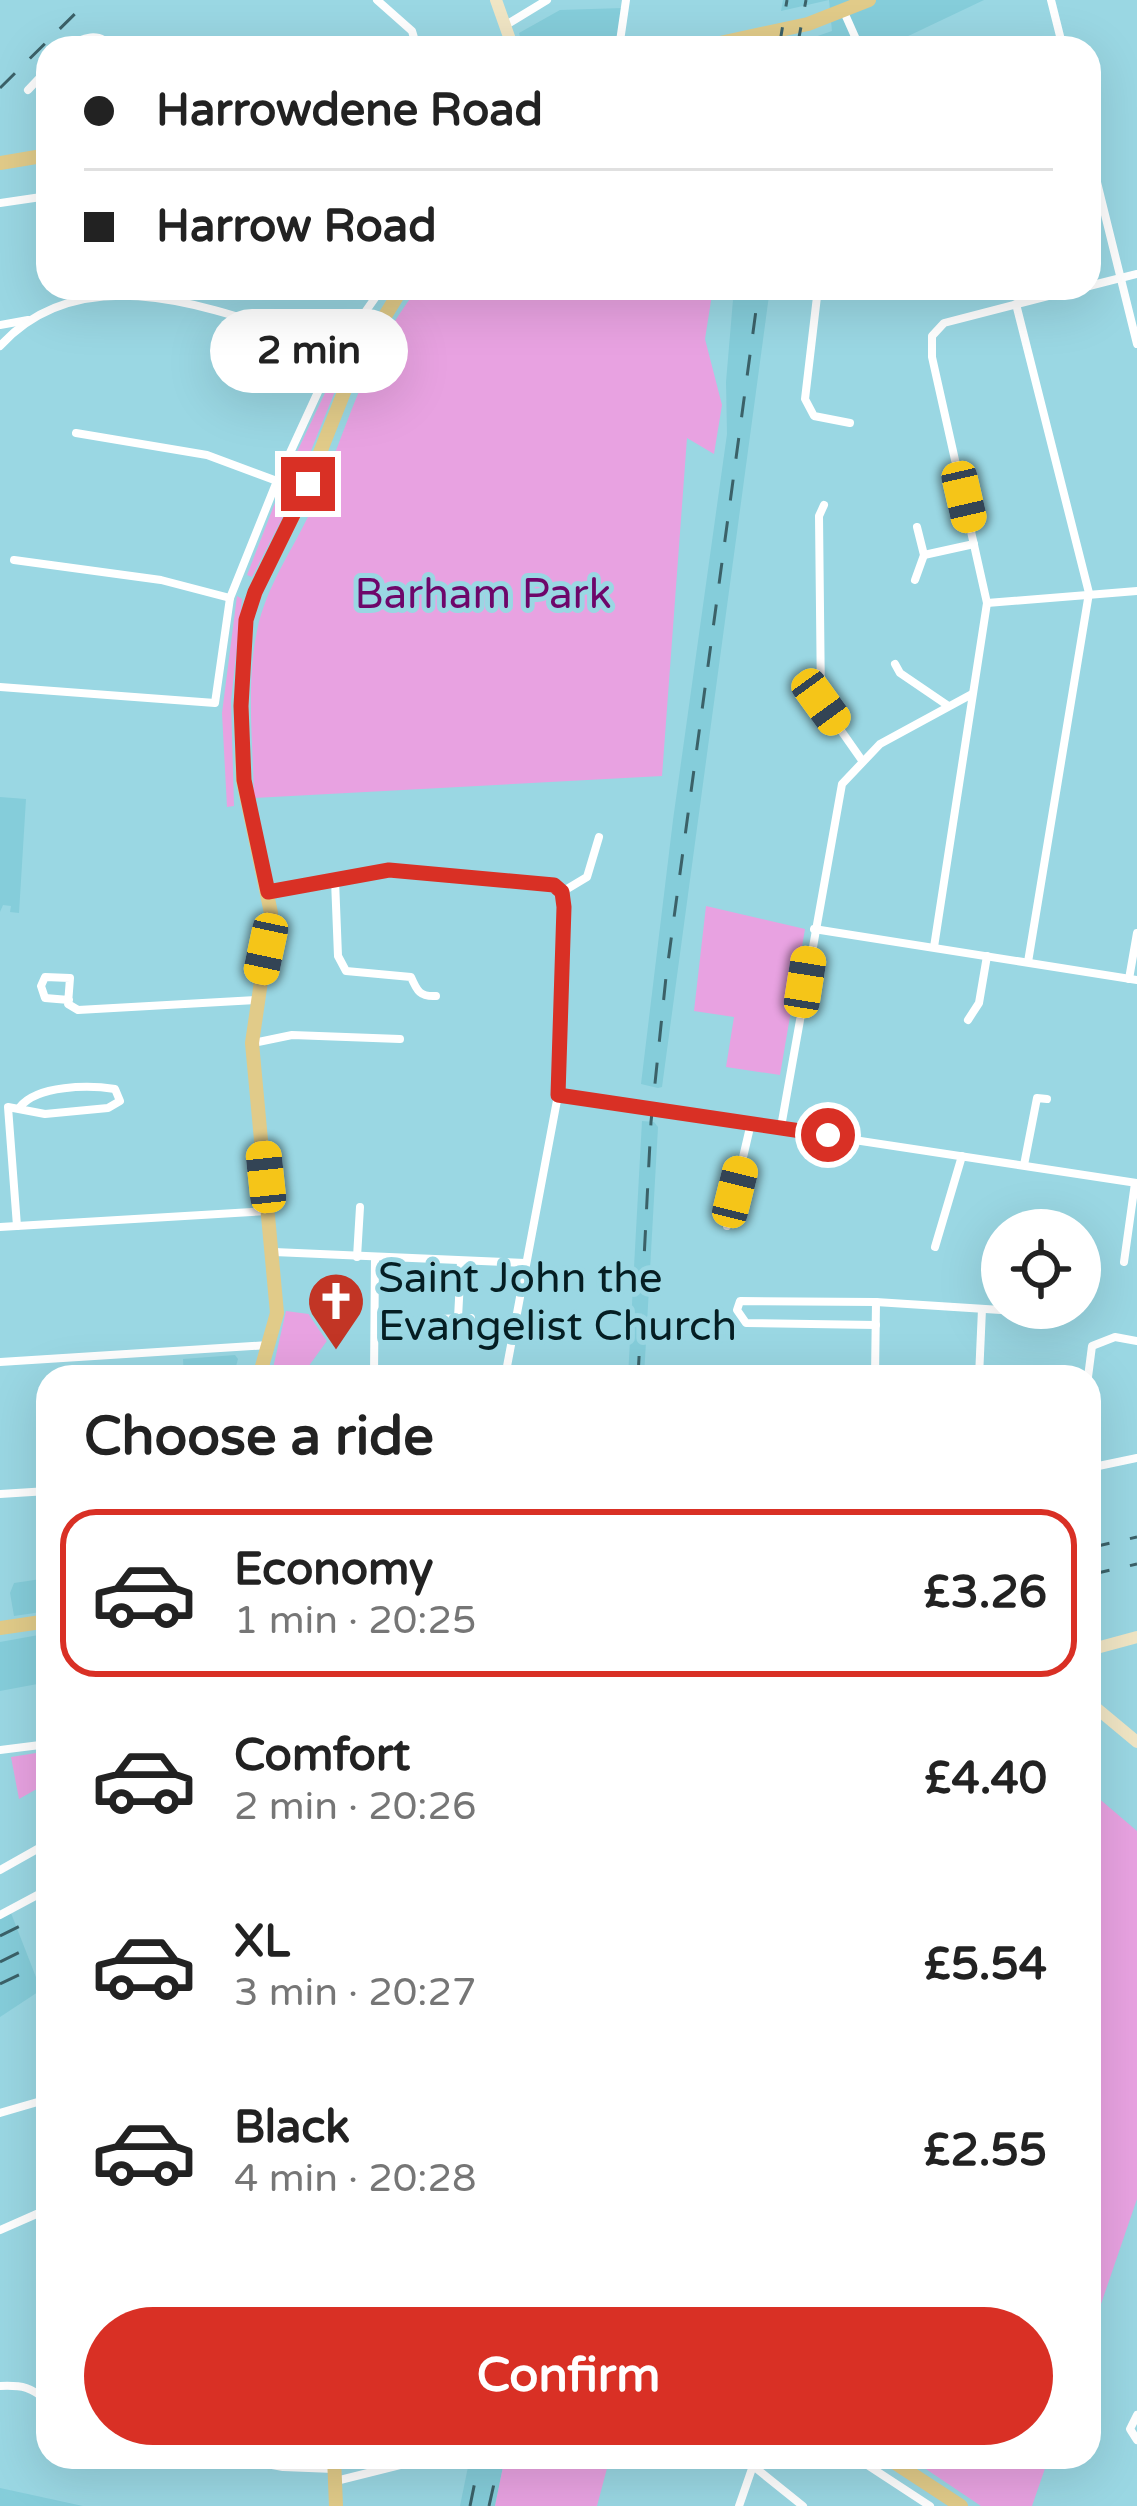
<!DOCTYPE html>
<meta charset="utf-8">
<style>
:root{--surface:#fff;--page:#f6f6f6;--text:#222;--muted:#767676;--line:#e0e0e0;--accent:#d93025}
body{margin:0;font-family:"Varela Round",sans-serif;background:var(--page);color:var(--text);height:100vh;display:flex;flex-direction:column;font-size:45px;white-space:nowrap}
*{box-sizing:border-box;margin:0}
p{font-size:39px;color:var(--muted)}
.icon{flex:none;width:66px;height:66px;fill:none;stroke:currentColor;stroke-width:2;stroke-linecap:round;stroke-linejoin:round}
.map{position:relative;flex:1;overflow:hidden}
.drawer{position:absolute;left:36px;top:1365px;width:1065px;height:1104px;display:flex;flex-direction:column;background:var(--surface);border-radius:36px;box-shadow:0 12px 48px #0002}
.drawer>*{flex:none}
.banner{position:absolute;left:36px;top:36px;width:1065px;height:264px;border-radius:36px;box-shadow:0 12px 48px #0002;display:grid;align-content:center;height:264px;padding:0 48px;background:var(--surface)}
.tools{position:absolute;left:981px;top:1209px;display:grid;gap:24px}
.tools a{display:grid;place-items:center;width:120px;height:120px;border-radius:50%;background:var(--surface);box-shadow:0 12px 48px #0002;font-size:60px}
.end{position:absolute;width:54px;height:54px;margin:-27px;border:15px solid #d93025;background:#fff;box-shadow:0 0 0 6px #fff}
.from{border-radius:50%}
.bubble{position:absolute;height:84px;border-radius:42px;background:var(--surface);box-shadow:0 12px 48px #0002;font-size:39px;font-weight:700;line-height:84px;text-align:center}
.car{position:absolute;width:36px;height:72px;margin:-36px -18px;border-radius:15px;box-shadow:0 0 9px 3px #0007;background:linear-gradient(#f5c518 24%,#345 0 40%,#f5c518 0 76%,#345 0 86%,#f5c518 0)}
.banner b{display:flex;align-items:center;gap:42px;height:114px;font-size:45px}
.banner b+b{border-top:3px solid var(--line)}
.banner i{width:30px;height:30px;background:var(--text)}
ul{padding:0;list-style:none}
li{display:flex;align-items:center;gap:36px;height:168px;margin:0 24px 18px;padding:0 24px;border:6px solid transparent;border-radius:36px}
li div{flex:1}
li b{display:block;font-size:45px}
li em{font-style:normal;font-weight:700}
li.selected{border-color:var(--accent)}
li>.icon{width:108px;height:108px;stroke-width:1.5}
h2{padding:0 48px;font-size:54px;line-height:144px}
.button{display:flex;gap:24px;margin-top:auto;padding:24px 48px}
.button a{flex:1;height:138px;border-radius:72px;background:var(--accent);color:#fff;font-size:48px;font-weight:700;line-height:138px;text-align:center}
.map>svg:first-child{display:block}
.built{fill:#85cdda}
.green{fill:#e8a2e1}
.lines{fill:none;stroke-linecap:round;stroke-linejoin:round}
.street{stroke:#fff;stroke-width:8}
.secondary{stroke:#f0e5c4;stroke-width:12}
.primary{stroke:#e1cb89;stroke-width:14}
.rail{stroke:#3b6168;stroke-width:3;stroke-dasharray:21 21;stroke-linecap:butt}
.route{stroke:#d93025;stroke-width:15}
.labels{text-anchor:middle;stroke-width:10;stroke-linejoin:round;paint-order:stroke}
.park-label{font-size:42px;fill:#6e066a;stroke:#9ad7e3}
.poi-label{font-size:42px;fill:#051e23;stroke:#9ad7e3;text-anchor:start}
</style>
<div class="map">
<svg width="1137" height="2506" viewBox="0 0 1137 2506">
<rect width="100%" height="100%" fill="#9ad7e3"/>
<g class="built">
<path d="M783 0H984L883 48H818L817 44 806 40 832 31 829 0 781 11Z"/>
<path d="M623 8 615 48H523L519 33 560 10Z"/>
<path d="M734 288H770L662 1087 658 1088 641 1084 673 820 727 434 726 382Z"/>
<path d="M0 797 26 799 19 913 10 912 11 906 3 905 0 912Z"/>
<path d="M642 1121 654 1122 658 1127 644 1377H628Z"/>
<path d="M235 1355 238 1359 233 1377H184L183 1359Z"/>
<path d="M48 1578V1611L14 1616 10 1593 14 1583Z"/>
<path d="M44 1634 48 1637V1682L0 1691V1642Z"/>
<path d="M11 1913 41 1990 0 2017V1919Z"/>
<path d="M470 2457H505L495 2506H460Z"/>
<path d="M0 2488 83 2506H0Z"/>
</g>
<g class="green">
<path d="M418 288H713L705 339 722 405 714 454 687 438 662 776 254 798C253 744 246 684 257 631 266 585 295 547 314 504 350 424 361 362 418 288Z"/>
<path d="M344 353 350 354 289 505 252 577 247 575 285 477Z"/>
<path d="M237 596 242 599 231 701 234 806 227 807 222 713Z"/>
<path d="M706 906 805 929 780 1075 726 1067 734 1017 694 1011Z"/>
<path d="M286 1311 331 1317 329 1338 303 1374 306 1377H271Z"/>
<path d="M36 1753 42 1786 19 1799 11 1757Z"/>
<path d="M1089 1790 1137 1831V2199L1089 2339Z"/>
<path d="M505 2457H610L597 2506H495Z"/>
<path d="M908 2457H1049L1032 2506H981Z"/>
</g>
<g class="lines">
<g class="street">
<path d="M377 0 412 31 417 48"/>
<path d="M1051 0 1063 48"/>
<path d="M844 12 860 48"/>
<path d="M506 25 547 0"/>
<path d="M68 48C81 37 101 31 111 48"/>
<path d="M619 48 626 0"/>
<path d="M28 90 48 69"/>
<path d="M1089 150 1137 344"/>
<path d="M0 203 48 196"/>
<path d="M1089 286 1137 274"/>
<path d="M818 288 805 399 814 416 850 423"/>
<path d="M1016 304 1089 593 1028 962"/>
<path d="M0 325 28 320"/>
<path d="M0 346C82 256 212 308 308 340 327 346 345 344 363 351"/>
<path d="M76 433 207 455 277 481"/>
<path d="M824 505 819 516 821 702 861 759"/>
<path d="M924 555 974 544"/>
<path d="M14 560 161 580 230 598"/>
<path d="M915 580 924 555 917 527"/>
<path d="M987 603 1137 591"/>
<path d="M895 664 900 673 947 705"/>
<path d="M0 687 215 703 230 598 277 481 335 355 382 288"/>
<path d="M335 880 338 956 346 971 411 977C417 991 420 997 436 996"/>
<path d="M268 892 389 870 554 885 562 891"/>
<path d="M562 892 587 877 599 837"/>
<path d="M814 929 1137 980"/>
<path d="M934 947 987 603 932 357V336L944 323 1080 288"/>
<path d="M1129 979 1137 933"/>
<path d="M69 1000 45 998 41 986 45 977 70 978 68 1004 78 1010 256 1000"/>
<path d="M968 1020 979 1003 987 956"/>
<path d="M253 1043 292 1035 400 1039"/>
<path d="M558 1095 1137 1183"/>
<path d="M781 1127 842 784 880 744 972 694"/>
<path d="M1024 1165 1037 1098 1047 1099"/>
<path d="M17 1226 8 1107 45 1114 108 1108 120 1101 115 1089C89 1085 37 1085 20 1107"/>
<path d="M727 1226 751 1123"/>
<path d="M0 1227 268 1211"/>
<path d="M935 1247 962 1156"/>
<path d="M274 1252 525 1263"/>
<path d="M357 1257 360 1207"/>
<path d="M1124 1262 1135 1183"/>
<path d="M458 1318 461 1261"/>
<path d="M435 1319 471 1318"/>
<path d="M876 1325 746 1323 737 1310 740 1301 876 1302 1001 1310"/>
<path d="M0 1362 268 1345"/>
<path d="M374 1377 375 1257"/>
<path d="M505 1377 558 1095 562 892"/>
<path d="M875 1377 876 1302"/>
<path d="M979 1377 982 1309"/>
<path d="M1088 1377 1092 1346 1115 1337 1137 1341"/>
<path d="M1089 1468 1137 1458"/>
<path d="M0 1494 48 1491"/>
<path d="M0 1750 48 1744"/>
<path d="M0 1870 48 1843"/>
<path d="M0 1915 43 1892"/>
<path d="M0 2113 48 2099"/>
<path d="M0 2230 48 2209"/>
<path d="M0 2386C22 2385 32 2387 48 2402"/>
<path d="M1137 2415 1130 2429 1137 2440"/>
<path d="M229 2457 283 2467 334 2469"/>
<path d="M658 2457 752 2465 803 2506"/>
<path d="M855 2457 930 2506"/>
<path d="M336 2481 408 2463"/>
<path d="M739 2506 756 2457"/>
</g>
<g class="secondary">
<path d="M496 0 513 48"/>
<path d="M1089 1650 1137 1637"/>
<path d="M1089 1702 1137 1742"/>
</g>
<g class="primary">
<path d="M697 48 808 24 869 0"/>
<path d="M0 163 48 155"/>
<path d="M259 1377 277 1313 252 1043 271 913 243 780 241 706 246 620 255 592 302 498 354 367 402 288"/>
<path d="M0 1628 48 1621"/>
<path d="M334 2457 336 2506"/>
<path d="M886 2457 961 2506"/>
</g>
<g class="rail">
<path d="M779 48 787 0"/>
<path d="M797 48 806 0"/>
<path d="M0 88 89 0"/>
<path d="M638 1377 651 1122 666 977 759 288"/>
<path d="M1089 1548 1137 1537"/>
<path d="M1089 1575 1137 1564"/>
<path d="M0 1936 40 1916"/>
<path d="M0 1962 48 1938"/>
<path d="M0 1984 48 1961"/>
<path d="M470 2506 480 2457"/>
<path d="M489 2506 500 2457"/>
</g>
</g>
<g class="lines">
<path class="route" d="M308 484 255 592 246 620 241 706 244 780 268 892 389 870 554 885 562 892 564 907 558 1095 828 1135"/>
</g>
<defs>
<g id="church-pin" transform="scale(3)"><path d="M0 17L-7.5 6A9.5 9.5 0 1 1 7.5 6Z" fill="#c23525" stroke="#9ad7e3"/><path d="M-1.2-6h2.4v3.5h3.3v2.4h-3.3V6h-2.4V-.1h-3.3v-2.4h3.3Z" fill="#fff"/></g>
</defs>
<g fill-rule="evenodd">
<use href="#church-pin" x="336" y="1301"/>
</g>
<g class="labels">
<g class="park-label">
<text x="483" y="608">Barham Park</text>
</g>
<g class="poi-label">
<text x="378" y="1292">Saint John the<tspan x="378" dy="48">Evangelist Church</tspan></text>
</g>
</g>
</svg>
<div class="tools">
<a><svg class="icon" aria-label="locate" viewBox="0 0 24 24"><circle cx="12" cy="12" r="6"/><path d="M12 2v4M12 18v4M2 12h4M18 12h4"/></svg></a>
</div>
<i class="end from" style="left:828px;top:1135px"></i>
<i class="end" style="left:308px;top:484px"></i>
<div class="bubble" style="left:210px;top:309px;width:198px">2 min</div>
<i class="car" style="left:964px;top:497px;rotate:167deg"></i>
<i class="car" style="left:821px;top:702px;rotate:144deg"></i>
<i class="car" style="left:266px;top:949px;rotate:192deg"></i>
<i class="car" style="left:805px;top:982px;rotate:9deg"></i>
<i class="car" style="left:266px;top:1177px;rotate:354deg"></i>
<i class="car" style="left:735px;top:1192px;rotate:14deg"></i>
<div class="banner">
<b><i class="from"></i>Harrowdene Road</b>
<b><i></i>Harrow Road</b>
</div>
<section class="drawer">
<h2>Choose a ride</h2>
<ul>
<li class="selected"><svg class="icon" aria-label="car" viewBox="0 0 24 24"><path d="M5 17H2v-5l4-1 3-4h7l3 4 3 1v5h-3M9 17h6M6 11h13"/><circle cx="7" cy="17" r="2"/><circle cx="17" cy="17" r="2"/></svg><div><b>Economy</b><p>1 min · 20:25</p></div><em>£3.26</em></li>
<li><svg class="icon" aria-label="car" viewBox="0 0 24 24"><path d="M5 17H2v-5l4-1 3-4h7l3 4 3 1v5h-3M9 17h6M6 11h13"/><circle cx="7" cy="17" r="2"/><circle cx="17" cy="17" r="2"/></svg><div><b>Comfort</b><p>2 min · 20:26</p></div><em>£4.40</em></li>
<li><svg class="icon" aria-label="car" viewBox="0 0 24 24"><path d="M5 17H2v-5l4-1 3-4h7l3 4 3 1v5h-3M9 17h6M6 11h13"/><circle cx="7" cy="17" r="2"/><circle cx="17" cy="17" r="2"/></svg><div><b>XL</b><p>3 min · 20:27</p></div><em>£5.54</em></li>
<li><svg class="icon" aria-label="car" viewBox="0 0 24 24"><path d="M5 17H2v-5l4-1 3-4h7l3 4 3 1v5h-3M9 17h6M6 11h13"/><circle cx="7" cy="17" r="2"/><circle cx="17" cy="17" r="2"/></svg><div><b>Black</b><p>4 min · 20:28</p></div><em>£2.55</em></li>
</ul>
<div class="button"><a>Confirm</a></div>
</section>
</div>
